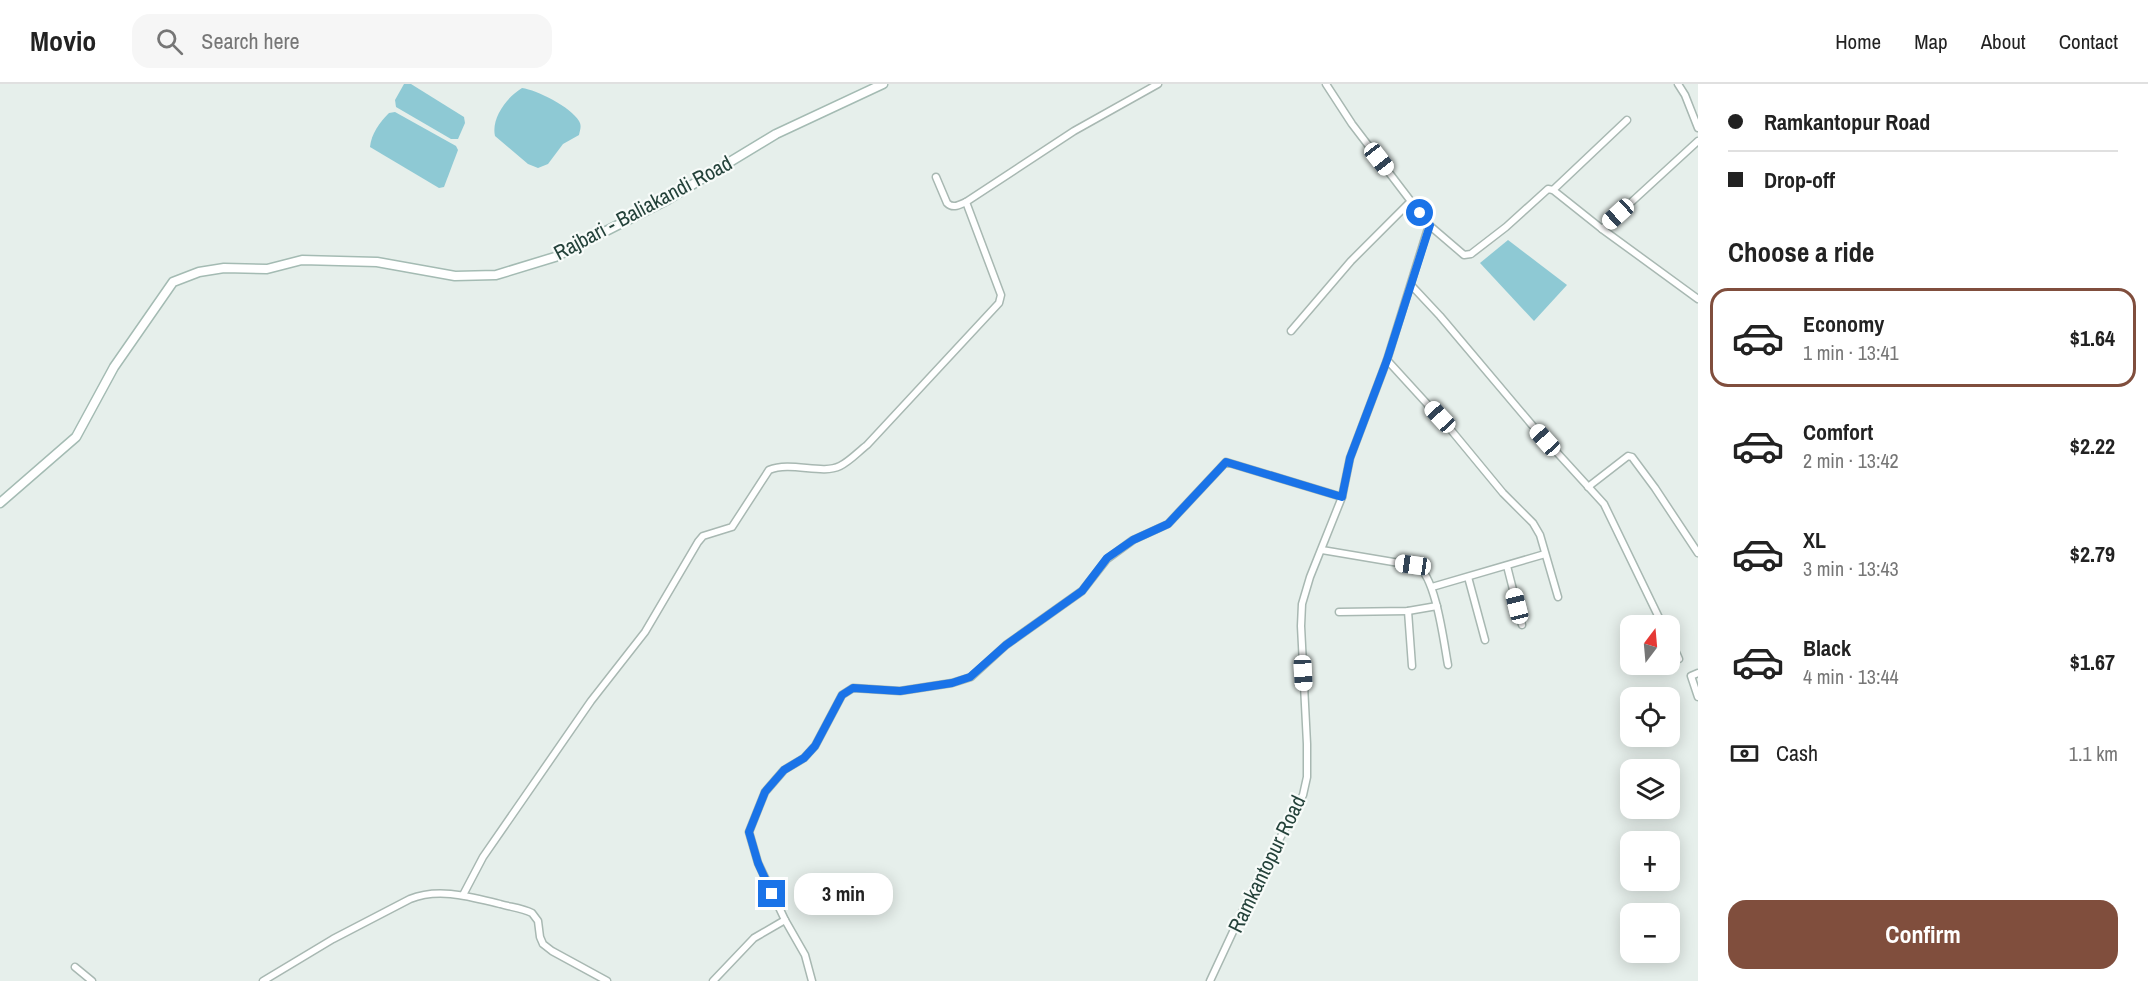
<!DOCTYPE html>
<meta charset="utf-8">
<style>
:root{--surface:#fff;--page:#f6f6f6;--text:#222;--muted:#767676;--line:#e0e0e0;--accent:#804e3d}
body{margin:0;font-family:"Archivo Narrow",sans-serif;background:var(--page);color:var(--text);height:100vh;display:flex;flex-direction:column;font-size:22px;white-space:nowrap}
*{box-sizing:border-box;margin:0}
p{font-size:20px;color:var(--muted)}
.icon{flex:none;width:33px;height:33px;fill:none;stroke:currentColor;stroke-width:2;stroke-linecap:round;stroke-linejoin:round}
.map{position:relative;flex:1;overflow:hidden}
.side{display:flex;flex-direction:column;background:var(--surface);width:450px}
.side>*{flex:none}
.guide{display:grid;align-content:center;height:132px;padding:0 30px;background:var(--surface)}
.needle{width:39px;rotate:16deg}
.fabs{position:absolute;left:1620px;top:531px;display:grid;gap:12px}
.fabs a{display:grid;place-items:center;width:60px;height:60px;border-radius:12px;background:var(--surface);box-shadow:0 3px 15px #0003;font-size:30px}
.end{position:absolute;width:27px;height:27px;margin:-14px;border:8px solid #1a73e8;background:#fff;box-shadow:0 0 0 3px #fff}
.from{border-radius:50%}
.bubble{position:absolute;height:42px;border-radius:18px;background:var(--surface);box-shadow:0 3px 15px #0003;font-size:20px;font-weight:800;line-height:42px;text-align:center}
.car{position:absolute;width:18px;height:36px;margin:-18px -9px;border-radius:8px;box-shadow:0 0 4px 2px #0007;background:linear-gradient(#fff 24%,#345 0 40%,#fff 0 76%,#345 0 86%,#fff 0)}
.guide b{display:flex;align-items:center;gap:21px;height:57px;font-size:22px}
.guide b+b{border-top:2px solid var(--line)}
.guide i{width:15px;height:15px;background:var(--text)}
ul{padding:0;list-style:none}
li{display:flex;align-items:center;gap:18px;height:99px;margin:0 12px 9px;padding:0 18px;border:3px solid transparent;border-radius:18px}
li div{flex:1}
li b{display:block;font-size:22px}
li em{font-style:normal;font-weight:800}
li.on{border-color:var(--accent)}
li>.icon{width:54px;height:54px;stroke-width:1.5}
h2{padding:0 30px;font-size:27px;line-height:72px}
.pay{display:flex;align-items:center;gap:15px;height:66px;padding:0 30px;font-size:22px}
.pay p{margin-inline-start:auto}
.button{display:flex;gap:12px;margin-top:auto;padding:12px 30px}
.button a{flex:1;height:69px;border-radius:18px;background:var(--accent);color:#fff;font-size:24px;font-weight:800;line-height:69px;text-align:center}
header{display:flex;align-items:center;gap:36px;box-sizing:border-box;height:84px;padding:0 30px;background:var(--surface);border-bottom:2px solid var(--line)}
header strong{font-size:28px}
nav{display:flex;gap:33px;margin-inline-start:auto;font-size:21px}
.search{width:420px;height:54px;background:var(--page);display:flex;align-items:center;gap:15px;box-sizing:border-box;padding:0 21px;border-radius:18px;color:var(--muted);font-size:22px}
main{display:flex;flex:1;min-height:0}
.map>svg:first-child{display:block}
.water{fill:#8ec9d4}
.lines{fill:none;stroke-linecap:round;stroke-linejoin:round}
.minor-casing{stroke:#a8b8b2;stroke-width:9}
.secondary-casing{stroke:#a4bbb3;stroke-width:11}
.minor{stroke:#fff;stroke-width:6}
.secondary{stroke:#fff;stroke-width:8}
.route{stroke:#1a73e8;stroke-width:8}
.labels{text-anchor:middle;stroke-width:4.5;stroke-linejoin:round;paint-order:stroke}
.street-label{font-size:21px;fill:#24423a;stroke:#f7fbf9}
</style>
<header>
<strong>Movio</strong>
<div class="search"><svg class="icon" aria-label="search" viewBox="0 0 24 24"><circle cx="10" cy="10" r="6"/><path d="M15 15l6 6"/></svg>Search here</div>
<nav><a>Home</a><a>Map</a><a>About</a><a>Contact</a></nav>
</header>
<main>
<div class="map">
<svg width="1698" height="897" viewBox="0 0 1698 897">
<rect width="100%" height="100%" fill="#e6efeb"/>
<g class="water">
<path d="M404 0H411L464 33 465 39 458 55H451L396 23 395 16Z"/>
<path d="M522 4C537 6 571 23 579 37 582 42 580 46 579 51L563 60 548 80 538 84 528 80 495 52C491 34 507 13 522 4Z"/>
<path d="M395 28 456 62 458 66 444 103 439 104 370 63C371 50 380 38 389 29Z"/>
<path d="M1508 156 1567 201 1534 237 1480 179Z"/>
</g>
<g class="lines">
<g class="minor-casing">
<g id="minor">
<path d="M1326 0 1352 40 1429 141 1464 171 1471 170 1506 143 1548 105 1553 106 1602 145 1698 57"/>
<path d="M1678 0 1685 11 1698 44"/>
<path d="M936 93 947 119C953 125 959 121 966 118"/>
<path d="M1553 106 1627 36"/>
<path d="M1602 145 1698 215"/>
<path d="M1411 201 1440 232 1532 341 1604 420 1663 542"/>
<path d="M1291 247 1351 177 1411 117"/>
<path d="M1387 276 1451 346 1503 409 1533 439 1540 451 1558 513"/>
<path d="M1588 403 1628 372 1632 373 1655 404 1698 469"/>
<path d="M1322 466 1417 482C1436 492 1444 560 1448 581"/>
<path d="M1507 482 1522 541"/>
<path d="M1468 493 1485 556"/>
<path d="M1432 503 1545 470"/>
<path d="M1408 527 1412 582"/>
<path d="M1339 528 1408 527 1437 522"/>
<path d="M1670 555 1679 575"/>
<path d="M1698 589 1691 592 1698 613"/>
<path d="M463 811 483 773 591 617 645 548 698 458 703 452 732 443 769 386C791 377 822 391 840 382 850 377 858 368 867 361L999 219 1001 211 966 118 1074 47 1158 0"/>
<path d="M785 836 805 871 812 897"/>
<path d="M75 883 92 897"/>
<path d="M263 897 333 855 410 815C439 803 471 813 500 820 510 823 522 824 532 829L538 837 540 853 543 860 552 867 607 897"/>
<path d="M713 897 754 854 785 836 758 779 749 748 765 708 784 686 804 674 815 662 842 611 853 604 900 607 952 599 971 593 1006 561 1082 507 1107 475 1133 456 1168 440 1226 378 1342 413"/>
<path d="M1210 897 1251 809 1303 711 1307 693V660L1301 542 1302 520 1310 493 1342 413 1350 374 1387 276 1429 141"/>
</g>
</g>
<g class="secondary-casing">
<path id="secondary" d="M0 419 76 353 114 283 173 198 199 188 224 184 267 185 302 176 377 178 455 192 496 191 555 173 667 116 776 50 883 0"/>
</g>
<use href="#minor" class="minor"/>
<use href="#secondary" class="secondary"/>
</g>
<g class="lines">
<path class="route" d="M772 810 758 779 749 748 765 708 784 686 804 674 815 662 842 611 853 604 900 607 952 599 970 593 1006 561 1082 507 1107 474 1133 456 1168 440 1226 378 1342 413 1350 374 1387 276 1430 141 1420 129"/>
</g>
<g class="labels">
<g class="street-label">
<text transform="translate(643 124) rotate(-28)" y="7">Rajbari - Baliakandi Road</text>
<text transform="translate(1267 780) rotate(-64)" y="7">Ramkantopur Road</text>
</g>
</g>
</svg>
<div class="fabs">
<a><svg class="needle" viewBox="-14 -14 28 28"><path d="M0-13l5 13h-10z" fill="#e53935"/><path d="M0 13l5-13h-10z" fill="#767676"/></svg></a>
<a><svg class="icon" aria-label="locate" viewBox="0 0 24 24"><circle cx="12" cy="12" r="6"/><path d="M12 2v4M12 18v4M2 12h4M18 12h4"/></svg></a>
<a><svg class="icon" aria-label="layers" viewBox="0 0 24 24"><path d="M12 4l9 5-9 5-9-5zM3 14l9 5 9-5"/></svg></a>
<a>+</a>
<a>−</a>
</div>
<i class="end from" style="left:1420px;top:129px"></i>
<i class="end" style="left:772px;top:810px"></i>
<div class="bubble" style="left:794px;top:789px;width:99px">3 min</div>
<i class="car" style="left:1379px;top:75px;rotate:142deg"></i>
<i class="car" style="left:1618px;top:130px;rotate:228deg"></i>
<i class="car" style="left:1440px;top:333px;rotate:317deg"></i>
<i class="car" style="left:1545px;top:356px;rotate:318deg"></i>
<i class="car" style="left:1413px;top:481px;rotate:278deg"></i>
<i class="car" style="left:1517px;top:522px;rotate:346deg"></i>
<i class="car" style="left:1303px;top:589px;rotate:177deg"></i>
</div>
<section class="side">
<div class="guide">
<b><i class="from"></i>Ramkantopur Road</b>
<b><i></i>Drop-off</b>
</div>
<h2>Choose a ride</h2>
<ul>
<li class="on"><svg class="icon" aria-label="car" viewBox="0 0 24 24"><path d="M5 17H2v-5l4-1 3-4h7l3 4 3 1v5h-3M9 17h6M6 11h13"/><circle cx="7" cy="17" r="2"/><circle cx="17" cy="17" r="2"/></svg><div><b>Economy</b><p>1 min · 13:41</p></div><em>$1.64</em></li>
<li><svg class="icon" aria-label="car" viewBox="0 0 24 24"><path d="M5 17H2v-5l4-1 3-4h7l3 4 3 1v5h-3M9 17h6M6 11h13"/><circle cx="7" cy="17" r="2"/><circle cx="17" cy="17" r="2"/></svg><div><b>Comfort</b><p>2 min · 13:42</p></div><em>$2.22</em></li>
<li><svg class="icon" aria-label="car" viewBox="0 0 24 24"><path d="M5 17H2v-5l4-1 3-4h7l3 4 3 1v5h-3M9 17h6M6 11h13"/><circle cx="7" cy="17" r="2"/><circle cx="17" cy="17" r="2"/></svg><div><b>XL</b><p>3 min · 13:43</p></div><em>$2.79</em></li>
<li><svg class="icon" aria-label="car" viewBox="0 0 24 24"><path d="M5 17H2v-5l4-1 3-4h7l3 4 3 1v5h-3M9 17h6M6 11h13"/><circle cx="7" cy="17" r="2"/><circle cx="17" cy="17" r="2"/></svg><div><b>Black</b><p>4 min · 13:44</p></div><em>$1.67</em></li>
</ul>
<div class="pay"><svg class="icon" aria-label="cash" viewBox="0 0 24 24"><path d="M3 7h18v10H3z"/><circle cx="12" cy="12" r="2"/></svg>Cash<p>1.1 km</p></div>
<div class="button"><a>Confirm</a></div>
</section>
</main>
